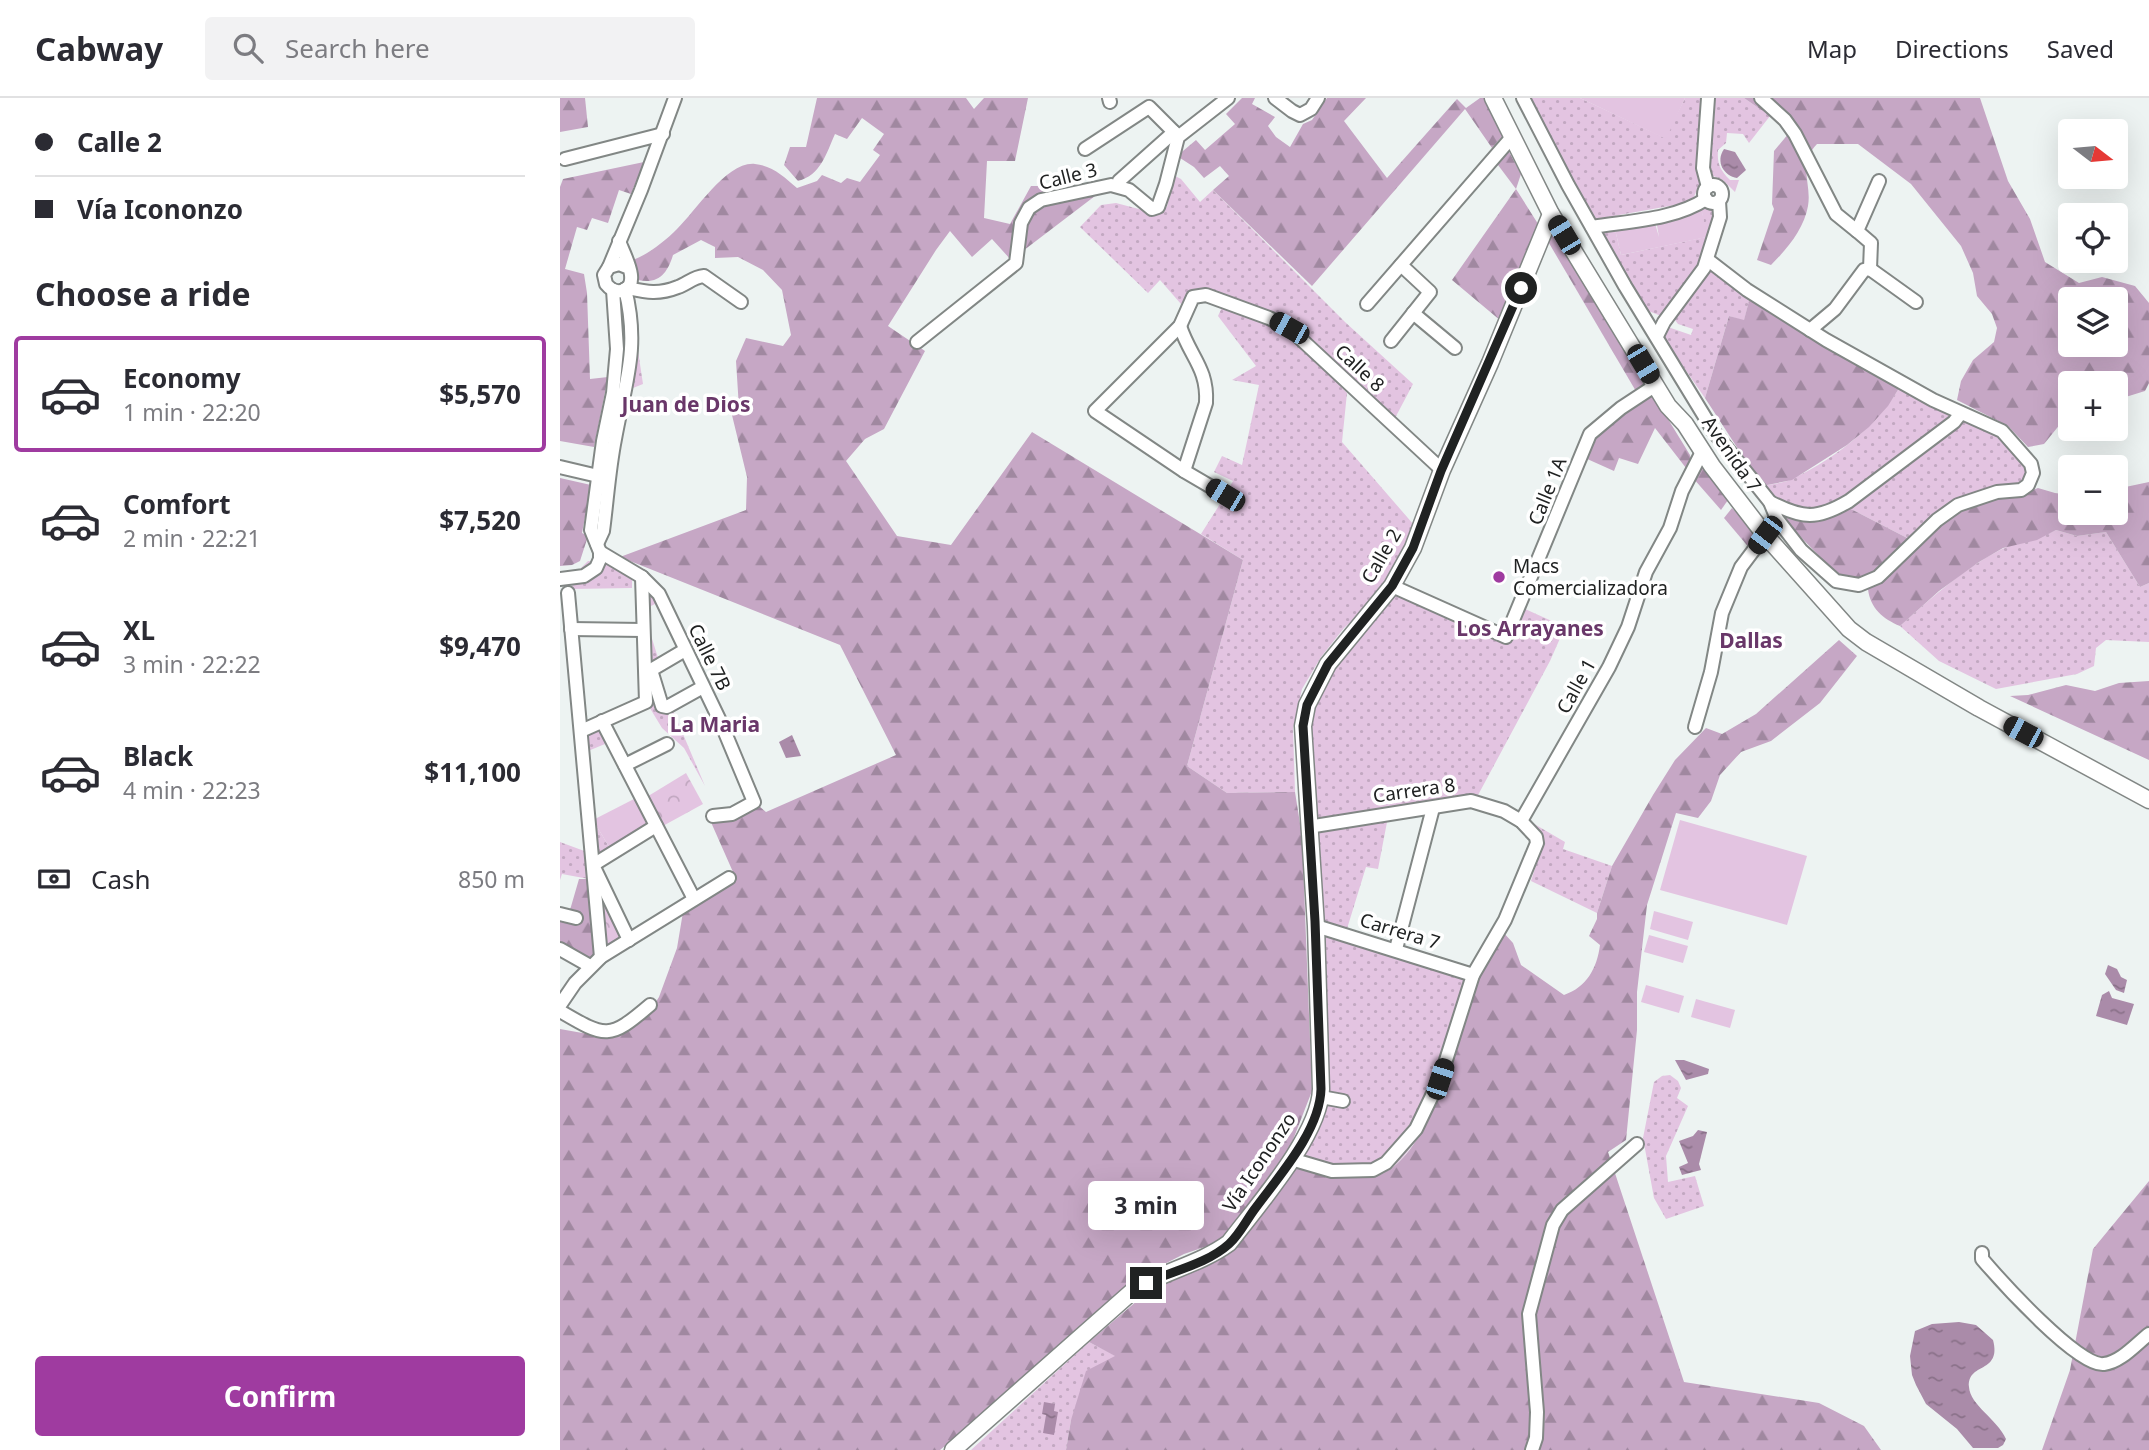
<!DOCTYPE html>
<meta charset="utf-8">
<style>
:root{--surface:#fff;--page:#f2f2f3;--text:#2b2b33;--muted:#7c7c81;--line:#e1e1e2;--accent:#9f3ba0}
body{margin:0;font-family:"Noto Sans",sans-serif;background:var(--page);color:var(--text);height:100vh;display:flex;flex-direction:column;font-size:26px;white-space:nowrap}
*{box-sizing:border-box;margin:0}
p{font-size:23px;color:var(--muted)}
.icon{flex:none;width:38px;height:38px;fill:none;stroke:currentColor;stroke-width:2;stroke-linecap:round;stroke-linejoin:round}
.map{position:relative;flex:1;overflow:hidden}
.details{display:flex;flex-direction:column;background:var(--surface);width:560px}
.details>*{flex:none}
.top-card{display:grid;align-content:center;height:154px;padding:0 35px;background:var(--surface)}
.needle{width:46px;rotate:106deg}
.controls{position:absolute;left:1498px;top:21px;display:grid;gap:14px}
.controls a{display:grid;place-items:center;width:70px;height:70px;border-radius:7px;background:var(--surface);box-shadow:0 7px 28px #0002;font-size:35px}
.end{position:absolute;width:32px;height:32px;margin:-16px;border:9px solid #202222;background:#fff;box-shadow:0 0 0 4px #fff}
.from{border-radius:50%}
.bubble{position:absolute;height:49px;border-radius:7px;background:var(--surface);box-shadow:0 7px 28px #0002;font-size:23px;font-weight:700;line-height:49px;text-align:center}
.car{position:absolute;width:21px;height:42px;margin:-21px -10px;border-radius:9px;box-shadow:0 0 5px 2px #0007;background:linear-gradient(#222 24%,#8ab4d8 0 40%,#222 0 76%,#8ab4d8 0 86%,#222 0)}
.top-card b{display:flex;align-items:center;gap:24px;height:66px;font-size:26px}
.top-card b+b{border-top:2px solid var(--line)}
.top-card i{width:18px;height:18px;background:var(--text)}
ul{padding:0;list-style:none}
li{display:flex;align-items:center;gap:21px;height:116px;margin:0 14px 10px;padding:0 21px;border:4px solid transparent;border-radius:7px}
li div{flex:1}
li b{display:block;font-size:26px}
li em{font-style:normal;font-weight:700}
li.active{border-color:var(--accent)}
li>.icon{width:63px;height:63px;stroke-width:1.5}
h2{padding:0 35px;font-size:32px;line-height:84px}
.pay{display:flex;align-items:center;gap:18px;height:77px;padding:0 35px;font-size:26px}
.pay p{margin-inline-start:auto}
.button{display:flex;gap:14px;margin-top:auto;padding:14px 35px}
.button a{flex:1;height:80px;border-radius:7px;background:var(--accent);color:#fff;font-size:28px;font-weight:700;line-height:80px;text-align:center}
header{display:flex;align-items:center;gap:42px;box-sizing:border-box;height:98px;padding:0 35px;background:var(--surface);border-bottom:2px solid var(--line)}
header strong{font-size:33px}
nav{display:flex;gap:38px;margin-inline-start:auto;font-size:24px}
.search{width:490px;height:63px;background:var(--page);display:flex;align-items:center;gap:18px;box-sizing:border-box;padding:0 24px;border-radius:7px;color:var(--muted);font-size:26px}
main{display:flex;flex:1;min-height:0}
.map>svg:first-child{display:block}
.grass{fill:url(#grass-dots)}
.forest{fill:url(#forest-firs);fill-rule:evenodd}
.park{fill:url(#park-crowns)}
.pitch{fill:#e3c4e1}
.water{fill:url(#water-ripples)}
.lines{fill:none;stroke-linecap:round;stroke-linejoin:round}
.minor-casing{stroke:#828785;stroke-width:16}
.major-casing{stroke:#828785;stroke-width:19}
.minor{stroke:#fff;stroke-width:12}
.major{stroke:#fff;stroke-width:16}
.route{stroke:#202222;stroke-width:9}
.poi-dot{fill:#9f3ba0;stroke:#fff;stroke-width:2.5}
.labels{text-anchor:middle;stroke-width:7;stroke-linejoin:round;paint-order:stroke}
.street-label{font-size:19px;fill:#202222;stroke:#fff}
.poi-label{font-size:19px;fill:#202222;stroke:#fff;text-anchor:start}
.neighbourhood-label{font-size:21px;font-weight:bold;fill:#693769;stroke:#fff}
</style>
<header>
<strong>Cabway</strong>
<div class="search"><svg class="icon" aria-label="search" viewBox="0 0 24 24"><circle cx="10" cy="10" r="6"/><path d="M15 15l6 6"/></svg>Search here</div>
<nav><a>Map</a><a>Directions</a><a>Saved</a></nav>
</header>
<main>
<section class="details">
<div class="top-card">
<b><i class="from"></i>Calle 2</b>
<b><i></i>Vía Icononzo</b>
</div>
<h2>Choose a ride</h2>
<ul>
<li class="active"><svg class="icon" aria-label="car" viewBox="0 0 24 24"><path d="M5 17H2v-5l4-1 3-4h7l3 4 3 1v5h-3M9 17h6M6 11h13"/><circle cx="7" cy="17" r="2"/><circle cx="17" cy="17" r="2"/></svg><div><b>Economy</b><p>1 min · 22:20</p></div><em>$5,570</em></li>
<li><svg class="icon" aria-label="car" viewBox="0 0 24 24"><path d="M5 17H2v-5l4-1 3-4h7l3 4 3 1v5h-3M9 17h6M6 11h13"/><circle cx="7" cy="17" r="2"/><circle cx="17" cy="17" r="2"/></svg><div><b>Comfort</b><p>2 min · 22:21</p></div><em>$7,520</em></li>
<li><svg class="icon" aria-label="car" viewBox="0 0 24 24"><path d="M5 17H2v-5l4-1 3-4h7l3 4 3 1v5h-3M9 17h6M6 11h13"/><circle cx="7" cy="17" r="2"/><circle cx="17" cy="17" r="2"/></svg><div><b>XL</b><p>3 min · 22:22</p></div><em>$9,470</em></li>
<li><svg class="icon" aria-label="car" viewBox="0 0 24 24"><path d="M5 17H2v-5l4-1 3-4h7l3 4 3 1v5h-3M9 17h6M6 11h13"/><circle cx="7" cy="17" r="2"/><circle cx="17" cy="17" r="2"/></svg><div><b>Black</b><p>4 min · 22:23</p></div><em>$11,100</em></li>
</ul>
<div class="pay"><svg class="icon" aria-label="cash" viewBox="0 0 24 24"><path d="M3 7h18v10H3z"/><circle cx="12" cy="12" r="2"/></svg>Cash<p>850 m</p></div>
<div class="button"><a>Confirm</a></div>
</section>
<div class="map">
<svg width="1589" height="1352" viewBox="0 0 1589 1352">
<defs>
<pattern id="grass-dots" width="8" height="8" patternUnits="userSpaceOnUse" patternTransform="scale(1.75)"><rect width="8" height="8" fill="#e3c4e1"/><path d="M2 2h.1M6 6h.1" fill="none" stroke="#c2a8c1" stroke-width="1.8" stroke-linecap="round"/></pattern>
<pattern id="forest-firs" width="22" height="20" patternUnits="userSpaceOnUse" patternTransform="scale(1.75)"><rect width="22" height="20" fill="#c6a7c5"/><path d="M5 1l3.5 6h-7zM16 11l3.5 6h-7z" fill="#a088a0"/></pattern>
<pattern id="park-crowns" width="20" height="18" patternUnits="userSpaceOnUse" patternTransform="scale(1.75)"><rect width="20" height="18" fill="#e3c4e1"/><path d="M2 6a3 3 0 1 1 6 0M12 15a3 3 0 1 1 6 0" fill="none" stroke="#c2a8c1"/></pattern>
<pattern id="water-ripples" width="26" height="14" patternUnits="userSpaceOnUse" patternTransform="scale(1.75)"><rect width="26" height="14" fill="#aa8ba9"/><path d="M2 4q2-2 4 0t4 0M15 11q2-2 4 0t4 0" fill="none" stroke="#8a7189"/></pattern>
</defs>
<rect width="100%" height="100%" fill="#edf3f2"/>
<g class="grass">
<path d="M969 0H1020L1105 40 1125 0H1144L1140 84 1132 104 1031 122Z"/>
<path d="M1155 0H1184L1210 18 1189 45 1183 36 1167 35 1166 45 1158 52C1157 66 1160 72 1170 82H1179L1175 94 1163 82 1151 77 1150 73Z"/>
<path d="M613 77 621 81 640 104 653 92 785 224 853 286 834 322 727 223C697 206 665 201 632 195L621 206 600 182 588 195 520 129 541 107 556 105 594 115 607 109Z"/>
<path d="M1145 107 1156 111C1153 155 1127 184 1101 218L1086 212 1036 133 1055 131 1061 157 1146 139 1142 114H1138Z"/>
<path d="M1150 166 1190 199 1184 223 1169 218 1145 300 1106 244 1104 236 1108 229 1131 237 1133 231 1118 226 1112 218Z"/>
<path d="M663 207 730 235 787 295 782 344 854 427 847 450 815 502 784 530 761 559 742 591 733 630 735 694 667 695 627 668 683 462 641 436 660 406 664 407 671 395 668 392 673 383 654 374 662 358 682 367 699 287 672 282 696 268 658 218Z"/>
<path d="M78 253 83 286 68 292Z"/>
<path d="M1341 287 1396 316 1288 401 1256 415 1214 402 1202 388C1212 386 1225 385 1234 380 1277 359 1317 328 1341 287Z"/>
<path d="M1404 319C1437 332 1452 344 1469 374 1462 391 1445 384 1431 391 1406 403 1377 427 1353 443L1291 411H1284Z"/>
<path d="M1496 432 1517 438 1546 434 1580 489 1589 485V544L1546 542 1536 550 1534 568 1517 576 1436 591 1379 563 1340 528C1371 500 1403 471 1440 452 1457 443 1478 441 1496 432Z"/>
<path d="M28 463C48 463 57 470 72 482V490L12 491 13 478Z"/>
<path d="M80 487 95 498 99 504 83 512 99 563 86 577 100 614 112 610 145 688 124 650 102 630 85 602Z"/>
<path d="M833 493 949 546 963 510 1005 529 990 563 917 699 756 723C753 686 743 640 755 604 770 561 805 527 833 493Z"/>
<path d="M39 630 45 646 28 653 27 636Z"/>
<path d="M828 719 818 771 806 769 786 834 761 824 756 730Z"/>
<path d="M964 720 1005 744 1003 751 1052 768 1037 815 971 783 981 752V733Z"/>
<path d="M33 722 51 752 35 762Z"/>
<path d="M0 744 27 754 29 781 2 776 0 782Z"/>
<path d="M760 834 917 883C901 930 869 1058 821 1076 800 1084 758 1066 737 1060L765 995Z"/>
<path d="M1110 977 1118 983 1121 990 1117 1000 1128 1008 1106 1058 1108 1084 1135 1078 1144 1108 1106 1121 1094 1100 1083 1040 1094 984 1102 978Z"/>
<path d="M529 1244 556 1258 511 1322 506 1352H411Z"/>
</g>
<g class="forest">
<path d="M0 0H25L28 29 0 34Z"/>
<path d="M257 0H406L414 11 424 0H468L455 63H427L424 120 450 126 471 88H530L535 98 451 162 432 141 412 159 390 133 376 152 328 228 365 253 324 331 305 341 286 363 337 438 391 447 472 334 683 462 627 668 667 695 735 694 742 738 752 993 729 1052 665 1142 624 1156 579 1179 518 1238 380 1352H0V931L45 939 94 907 99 899 117 850 123 814 172 785 173 774 150 722 194 704 206 714 336 657 280 547 60 459 186 412 187 379 171 313 179 310 176 263 186 240 223 248 231 237 222 192 203 172 178 159 155 160V149L141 142 113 157C108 174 99 187 78 182L73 162C89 156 105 143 117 131 136 113 167 63 195 66 213 68 224 79 237 90L257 83 262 77 281 85 287 80 300 84 320 57 313 52 324 36 302 20 287 41 275 36C266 56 261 77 238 83L224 67 230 49H246Z"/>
<path d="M682 0H695L692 6 715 19 708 28 716 39 730 49 743 26 752 22 767 0H806L784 23 827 80 897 1 906 10 920 0H927L944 36 932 50 905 11 752 188 653 92 669 78 660 68 644 80 634 69 617 58 636 42 645 52 675 26 666 16Z"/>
<path d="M1184 0H1420L1448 83 1470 121 1485 164 1519 185 1542 179 1575 188 1589 205V285L1585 293 1556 302V285H1510V314L1484 346 1468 349 1448 328 1397 302 1401 283 1413 262 1434 244 1437 230 1432 216 1417 198 1413 175 1401 148 1351 86 1298 46H1257C1237 67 1252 85 1248 108 1244 131 1227 151 1211 167L1197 162 1214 111 1212 106 1214 53 1229 35 1210 18ZM1510 201H1556V247H1510Z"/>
<path d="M947 50 961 76 956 91 980 129 941 223 892 182 956 91 935 63Z"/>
<path d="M84 64 71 96 59 92 48 125 32 120 27 132 17 129 5 171 24 176 27 195 30 281 48 279 34 349 0 343V89L3 81Z"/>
<path d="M994 135 1087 289 1077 295 986 140Z"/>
<path d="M1190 199 1341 287 1328 308 1309 329 1287 347 1232 382 1202 388 1145 300 1169 218 1184 222Z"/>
<path d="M1092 295 1130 357 1131 362 1126 370 1095 330 1078 366 1059 360 1054 373 1025 360 1036 337Z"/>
<path d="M1140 367 1168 402 1161 412 1133 380Z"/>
<path d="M0 380 31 387 22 435 28 438 20 463 12 467 0 468Z"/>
<path d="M1589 384V485L1580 489 1546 434 1517 438 1496 432 1477 442 1443 450 1419 464 1379 493 1340 528C1323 521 1310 510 1308 491L1337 469 1389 417 1423 403 1455 399 1478 390 1495 395 1510 397V415H1556V391Z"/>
<path d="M1172 410 1202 442 1191 452 1164 420Z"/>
<path d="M1284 411H1291L1353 443C1330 464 1311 490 1278 477L1220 418 1245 420Z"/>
<path d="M1279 542 1297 558 1260 605 1211 643 1181 654 1160 677 1151 703 1138 720 1116 715 1087 807 1077 894V932L1066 1042 1048 1054 1124 1284 1259 1305 1304 1328 1321 1352H506L511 1322 526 1273 555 1258 529 1244 592 1190 658 1159 731 1066C751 1070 804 1083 822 1076 873 1053 900 932 917 881 923 865 934 849 942 833L953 845 961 867 1004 897C1027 889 1037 870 1040 847L1029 838 1037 821V815L1052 768 1093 697 1115 662 1146 630 1162 636 1196 616Z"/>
<path d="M1589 583V662L1450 598 1468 597 1506 587 1535 593 1559 585Z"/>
<path d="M19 781H29L37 857 29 863 0 848V819L18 816 10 812Z"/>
<path d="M1589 1083V1352H1482L1510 1272 1533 1151Z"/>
</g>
<g class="park">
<path d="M126 675 143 706 101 729 85 700Z"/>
<path d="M36 778 64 842 43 854Z"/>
</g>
<g class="pitch">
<path d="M1020 0H1125L1106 41Z"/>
<path d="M1142 113 1147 139 1061 157 1055 131 1094 122 1099 139 1096 122Z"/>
<path d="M74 701 90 729 51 752 33 722Z"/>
<path d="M1120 722 1247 758 1227 827 1100 792Z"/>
<path d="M1094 813 1133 824 1128 842 1090 831Z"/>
<path d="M1089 837 1128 848 1123 865 1084 854Z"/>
<path d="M1086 887 1124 898 1119 915 1081 904Z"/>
<path d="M1136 901 1175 912 1170 930 1131 919Z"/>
</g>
<g class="water">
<path d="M1164 51 1175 54 1186 72 1177 80C1164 78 1155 64 1164 51Z"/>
<path d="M232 637 241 658 226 660 219 644Z"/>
<path d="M1548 867 1557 871 1561 879 1567 882 1564 895 1556 892 1545 876Z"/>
<path d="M1549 893 1552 900 1574 906 1567 927 1536 918 1542 897Z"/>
<path d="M1115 962H1124L1149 971 1148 976 1126 982Z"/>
<path d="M1138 1032 1147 1034 1139 1066 1141 1072 1122 1077 1119 1069 1128 1065 1119 1043 1133 1038Z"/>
<path d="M1399 1224 1416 1227 1433 1242C1442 1276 1407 1264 1409 1289 1410 1307 1437 1321 1446 1341L1443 1347 1438 1350H1413L1397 1331 1366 1306 1356 1287 1352 1277 1350 1258 1355 1233 1372 1226Z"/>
<path d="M484 1304 495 1306 494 1313 498 1314 494 1337 483 1335 486 1317 482 1316Z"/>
</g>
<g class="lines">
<g class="minor-casing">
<g id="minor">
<path d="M549 0 550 4"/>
<path d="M715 0 732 13 740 17 751 11 758 0"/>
<path d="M963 0 1008 87 1065 188 1154 334 1210 404 1217 421 1241 452 1276 483 1299 487 1318 479 1377 422 1398 407 1437 394 1461 392 1468 387 1473 375 1471 366 1442 333 1373 302 1266 242 1187 192 1148 162"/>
<path d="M1148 0 1143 70 1148 89"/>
<path d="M1201 0 1225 22 1235 36 1276 116 1297 133"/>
<path d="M525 51 589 9 614 34"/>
<path d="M5 61 103 36"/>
<path d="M559 83 614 34 618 39"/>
<circle cx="1153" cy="96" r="9"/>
<path d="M1032 129C1069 123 1114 122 1146 101"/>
<path d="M59 143C63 155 83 188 61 193 54 194 50 191 46 186L44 177 49 169 59 166 69 170"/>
<path d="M49 169 81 92 115 0"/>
<path d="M1310 171 1311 145 1297 133 1319 83"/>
<path d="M1310 171 1356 204"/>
<path d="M67 190C86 194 98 197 118 189 127 186 133 179 144 178L181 204"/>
<path d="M807 206 952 39"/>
<path d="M853 215 895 250"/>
<path d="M620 228C630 259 648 270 646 305L624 373"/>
<path d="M1250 232 1275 211 1304 172 1310 171"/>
<path d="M1097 238 1104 224 1144 170 1160 119 1159 103"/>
<path d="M831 243 870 194 841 167"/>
<path d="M357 244 456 165 461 125 469 110 481 102 551 87 569 92 592 111 598 109 606 86 618 39 668 0"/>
<path d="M0 369 38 378"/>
<path d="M665 397 624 373 535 313 620 228 633 199 646 197 709 220 729 230 882 372"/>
<path d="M1210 404C1243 421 1257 422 1289 403L1394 324 1401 315"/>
<path d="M37 446 43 433C47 403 49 371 55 341 65 285 80 250 65 191"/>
<path d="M40 454 82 479 99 496 161 625 194 704 172 716 153 718"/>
<path d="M0 481 24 478 36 470 40 461V454L31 432 43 343 53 295 57 251 53 192"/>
<path d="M832 488 946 539 1030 336 1061 310 1096 287"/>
<path d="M8 495 41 859"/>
<path d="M11 531 83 532"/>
<path d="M125 552 91 572 102 608 107 609 143 589"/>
<path d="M42 623 134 801"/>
<path d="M1135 629 1151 574 1162 515 1181 469 1205 437"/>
<path d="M21 633 86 604 82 479"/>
<path d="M65 667 107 646"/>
<path d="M961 723 1049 569 1068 529 1086 474 1110 430 1122 393 1143 352"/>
<path d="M0 816 16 820"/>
<path d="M756 828 913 877"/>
<path d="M69 842 33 767 96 728"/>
<path d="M0 851 30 868"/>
<path d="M836 851 873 710"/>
<path d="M0 907 15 885 41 859 169 780"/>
<path d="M0 913C46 940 49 942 90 907"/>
<path d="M761 999 783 1003"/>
<path d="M731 1061 772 1073 813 1072 826 1065 856 1031 880 981 913 877 945 822 977 745 976 739 961 723 944 713 911 703 748 729"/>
<path d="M1422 1155V1161C1440 1182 1519 1270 1544 1266 1561 1264 1576 1246 1589 1236"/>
<path d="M972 1352 976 1340 977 1314 969 1216 993 1127 1002 1112 1077 1046"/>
</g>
</g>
<g class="major-casing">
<g id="major">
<path d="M933 0 991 116 1108 308 1125 326 1152 368 1205 437 1289 531 1306 544 1419 610 1589 702"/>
<path d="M393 1352 575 1191C605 1173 640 1166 669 1145 697 1108 760 1037 761 991L756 828 743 628 747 607 768 566 832 488 853 450 882 372 930 265 991 116"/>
</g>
</g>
<use href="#minor" class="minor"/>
<use href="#major" class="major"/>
</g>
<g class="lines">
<path class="route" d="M586 1185C612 1173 647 1166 669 1146 679 1137 686 1123 694 1112 718 1079 760 1033 761 991L755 823 743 628 747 607 768 566 832 488 853 450 881 373 961 190"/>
</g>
<circle class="poi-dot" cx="939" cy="479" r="7"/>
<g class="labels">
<g class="street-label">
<text transform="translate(508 78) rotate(-14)" y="7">Calle 3</text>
<text transform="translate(800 270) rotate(43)" y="7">Calle 8</text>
<text transform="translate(1172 356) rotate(55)" y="7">Avenida 7</text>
<text transform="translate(987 393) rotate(-68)" y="7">Calle 1A</text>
<text transform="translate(821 458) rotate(-60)" y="7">Calle 2</text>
<text transform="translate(150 559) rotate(64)" y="7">Calle 7B</text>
<text transform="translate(1016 588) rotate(-61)" y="7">Calle 1</text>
<text transform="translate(854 692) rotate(-8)" y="7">Carrera 8</text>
<text transform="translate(840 833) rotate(17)" y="7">Carrera 7</text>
<text transform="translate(699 1064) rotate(-56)" y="7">Vía Icononzo</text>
</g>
<g class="poi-label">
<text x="953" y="475">Macs<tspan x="953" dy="22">Comercializadora</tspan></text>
</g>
<g class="neighbourhood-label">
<text x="126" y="314">Juan de Dios</text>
<text x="970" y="538">Los Arrayanes</text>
<text x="1191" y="550">Dallas</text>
<text x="155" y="634">La Maria</text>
</g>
</g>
</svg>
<div class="controls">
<a><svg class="needle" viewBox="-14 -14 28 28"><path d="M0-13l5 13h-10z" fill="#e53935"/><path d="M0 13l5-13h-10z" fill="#7c7c81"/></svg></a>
<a><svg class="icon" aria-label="locate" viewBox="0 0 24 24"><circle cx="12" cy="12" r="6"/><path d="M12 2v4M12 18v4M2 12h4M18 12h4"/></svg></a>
<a><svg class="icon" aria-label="layers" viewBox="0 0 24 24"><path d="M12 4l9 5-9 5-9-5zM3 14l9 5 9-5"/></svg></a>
<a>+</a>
<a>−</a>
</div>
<i class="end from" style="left:961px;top:190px"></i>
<i class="end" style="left:586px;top:1185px"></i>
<div class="bubble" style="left:528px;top:1083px;width:116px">3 min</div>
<i class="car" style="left:1004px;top:137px;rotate:329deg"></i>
<i class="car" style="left:729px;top:230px;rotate:299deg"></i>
<i class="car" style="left:1083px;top:266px;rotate:149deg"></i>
<i class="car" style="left:665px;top:397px;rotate:301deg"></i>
<i class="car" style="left:1205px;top:437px;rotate:217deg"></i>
<i class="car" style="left:1463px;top:634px;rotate:298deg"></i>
<i class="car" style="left:880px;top:981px;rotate:18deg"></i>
</div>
</main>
